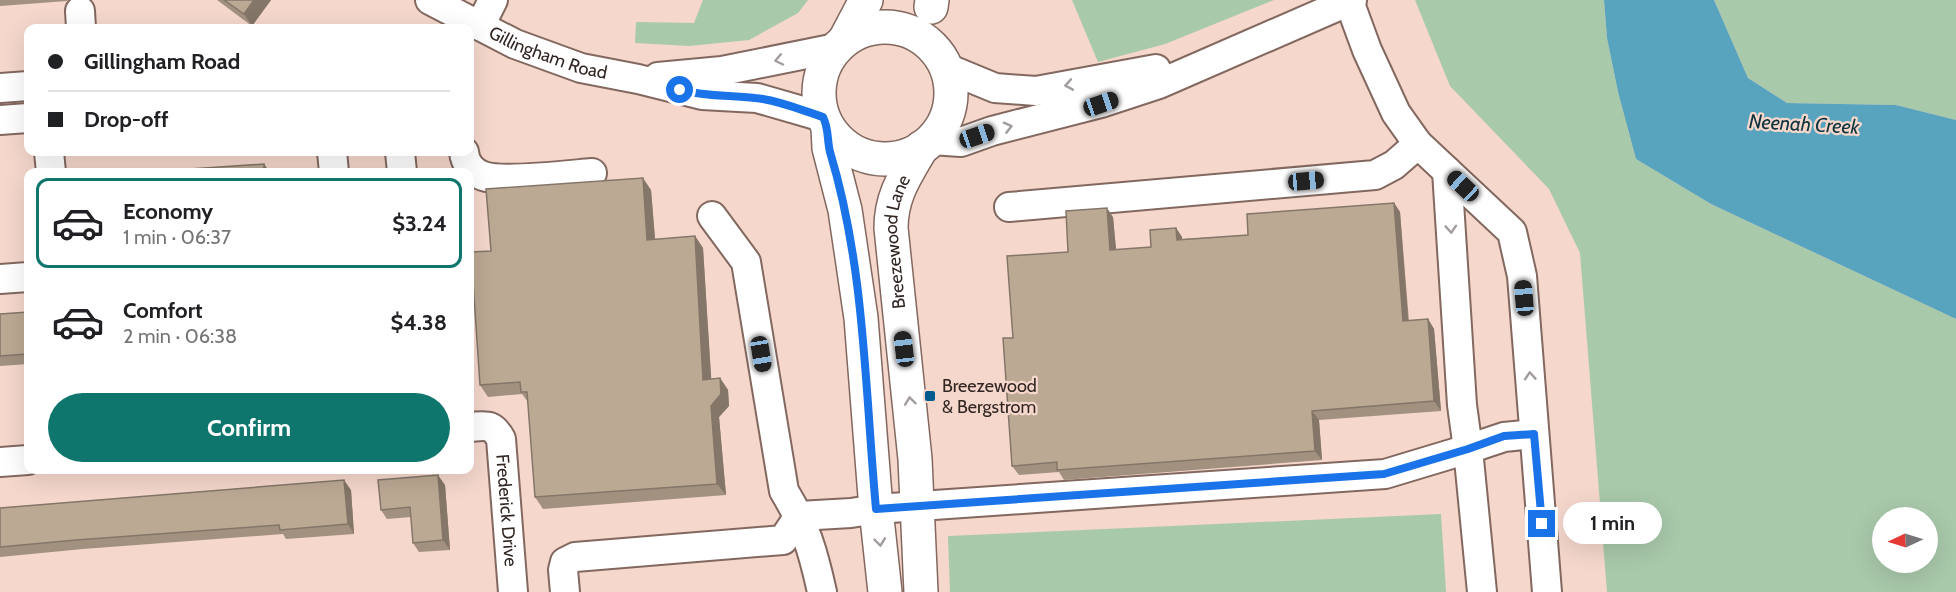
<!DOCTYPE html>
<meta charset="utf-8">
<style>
:root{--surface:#fff;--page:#f2f2f2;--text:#202124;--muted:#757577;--line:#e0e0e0;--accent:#0f766e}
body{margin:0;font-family:Cabin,sans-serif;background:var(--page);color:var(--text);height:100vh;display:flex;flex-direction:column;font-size:22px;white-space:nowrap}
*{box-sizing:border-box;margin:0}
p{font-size:20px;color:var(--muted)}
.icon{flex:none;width:33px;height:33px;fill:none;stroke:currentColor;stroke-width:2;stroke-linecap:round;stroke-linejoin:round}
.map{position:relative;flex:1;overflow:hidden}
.panel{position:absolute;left:24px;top:168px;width:450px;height:306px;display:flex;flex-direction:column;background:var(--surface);border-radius:12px;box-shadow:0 6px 24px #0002}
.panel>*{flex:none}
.top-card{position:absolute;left:24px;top:24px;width:450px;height:132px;border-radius:12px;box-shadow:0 6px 24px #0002;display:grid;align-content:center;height:132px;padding:0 24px;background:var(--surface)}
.needle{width:39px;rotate:266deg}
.fabs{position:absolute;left:1872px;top:507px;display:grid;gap:12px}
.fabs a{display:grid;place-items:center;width:66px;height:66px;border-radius:50%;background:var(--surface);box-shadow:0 6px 24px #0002;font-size:30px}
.end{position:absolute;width:27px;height:27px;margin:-14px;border:8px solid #1a73e8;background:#fff;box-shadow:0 0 0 3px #fff}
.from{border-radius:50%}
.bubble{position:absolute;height:42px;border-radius:21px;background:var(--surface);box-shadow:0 6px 24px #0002;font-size:20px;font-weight:700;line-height:42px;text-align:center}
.car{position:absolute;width:18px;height:36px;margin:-18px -9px;border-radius:8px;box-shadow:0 0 4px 2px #0007;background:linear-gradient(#222 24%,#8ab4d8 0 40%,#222 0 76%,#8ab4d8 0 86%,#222 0)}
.top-card b{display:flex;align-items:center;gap:21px;height:57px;font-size:22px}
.top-card b+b{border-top:2px solid var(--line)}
.top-card i{width:15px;height:15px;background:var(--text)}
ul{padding:10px 0 0;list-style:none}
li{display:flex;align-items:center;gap:18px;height:90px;margin:0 12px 9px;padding:0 12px;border:3px solid transparent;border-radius:12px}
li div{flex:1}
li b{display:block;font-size:22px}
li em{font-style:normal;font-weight:700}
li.on{border-color:var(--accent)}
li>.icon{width:54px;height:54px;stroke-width:1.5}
.cta{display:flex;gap:12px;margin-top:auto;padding:12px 24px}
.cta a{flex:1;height:69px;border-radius:36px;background:var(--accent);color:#fff;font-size:24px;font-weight:700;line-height:69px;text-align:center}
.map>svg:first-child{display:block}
.green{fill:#a9c9ab;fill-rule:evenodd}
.water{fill:#58a4bf}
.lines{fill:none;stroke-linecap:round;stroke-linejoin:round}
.minor-casing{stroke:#82685f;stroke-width:32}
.major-casing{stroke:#82685f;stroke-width:36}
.highway-casing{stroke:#82685f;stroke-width:36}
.minor{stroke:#fff;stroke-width:28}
.major{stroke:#fff;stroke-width:33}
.highway{stroke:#fff;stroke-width:33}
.wall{fill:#a2917f}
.shaded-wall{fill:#847668}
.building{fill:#bca994;stroke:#847668;stroke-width:1.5}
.oneway{stroke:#a29d9c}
.route{stroke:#1a73e8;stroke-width:8}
.poi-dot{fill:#045b8d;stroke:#f5d7cc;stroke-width:2}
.labels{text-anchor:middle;stroke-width:4.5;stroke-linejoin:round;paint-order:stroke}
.street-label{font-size:18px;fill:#312622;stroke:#f5d7cc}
.poi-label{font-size:18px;fill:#312622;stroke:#f5d7cc;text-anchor:start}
.water-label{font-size:20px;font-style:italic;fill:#0f343f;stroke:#f5d7cc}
</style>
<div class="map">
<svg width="1956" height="592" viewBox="0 0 1956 592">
<rect width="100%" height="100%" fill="#f5d7cc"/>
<g class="green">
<path d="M703 0H808L798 13 749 40 689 46 635 43 636 22 694 23Z"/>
<path d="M1072 0H1274L1165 44 1098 62Z"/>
<path d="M1415 0H1604L1607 38 1618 92 1636 159 1711 204 1956 319V592H1607L1580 253 1549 189 1450 86ZM1882 518H1928V562H1882Z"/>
<path d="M1714 0H1956V120L1896 105 1787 103 1748 78Z"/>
<path d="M1441 514 1446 592H950L948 536Z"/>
</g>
<path class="water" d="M1604 0H1714L1748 78 1787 103 1896 105 1956 120V319L1711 204 1636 159 1618 92 1607 38Z"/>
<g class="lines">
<g class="minor-casing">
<g id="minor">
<path id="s1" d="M430 0 515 44 581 68 638 79 702 95 757 98 823 117"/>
<path d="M1349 1 1367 50 1396 113 1418 144 1512 232 1522 276 1547 592"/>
<path d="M80 11 81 28"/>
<path d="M480 26 493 0"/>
<path d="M949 69 995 88 1036 91 1156 69"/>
<path d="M658 77 722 71 836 48"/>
<path d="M0 88 28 86"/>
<path d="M0 120 28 118"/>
<path d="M931 140 961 142 992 131 1101 103 1159 84 1352 0"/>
<path d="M49 152 51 172"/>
<path d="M332 152 334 172"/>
<path d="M400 152 402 172"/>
<path d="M464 152C465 163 472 172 483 176 502 183 568 175 592 173"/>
<path d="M1447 171 1462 405 1468 449 1504 437 1534 434"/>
<path d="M1009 207 1375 175 1394 165 1418 144"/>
<path d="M712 216 746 262 784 491C806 527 813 551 822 592"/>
<path d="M0 279 28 277"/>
<path id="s2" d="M470 427C486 426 492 423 501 439L513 592"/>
<path d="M0 462 28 460"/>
<path d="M565 592 563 570 565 562 575 557 783 540 799 516 851 513 876 509 1385 474 1468 449 1482 592"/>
</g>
</g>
<g class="major-casing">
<g id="major">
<circle cx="885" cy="93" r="66"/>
<path d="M846 38 866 0"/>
<path d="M828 127 829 148 845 210 861 318 876 509 885 592"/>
<path id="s3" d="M921 592 915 459 891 228C891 195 906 175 922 147"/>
</g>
</g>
<g class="highway-casing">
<path id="highway" d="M931 7 932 0"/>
</g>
<use href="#minor" class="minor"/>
<use href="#major" class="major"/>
<use href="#highway" class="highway"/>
</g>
<g class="wall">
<path d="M0 0H68L67 1 0 6Z"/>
<path d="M217 0H271L252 26Z"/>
<path d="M651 190 655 239 695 236 703 248 711 379 720 378 728 390 729 406 719 417 726 495 543 509 535 497 528 402 522 394 488 397 480 385 491 251Z"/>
<path d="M1394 203 1400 212 1409 321 1428 319 1434 329 1441 411 1319 420 1322 460 1064 480 1059 472 1019 475 1012 466 1013 338 1068 252 1113 217 1116 250 1151 247 1176 228 1182 237V239L1248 235Z"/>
<path d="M28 312V364L0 366V314Z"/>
<path d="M445 485 450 550 419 552 413 543 411 517 387 519 381 510Z"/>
<path d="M351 490 354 534 286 539 283 534 83 549 0 557V508Z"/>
</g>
<g class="shaded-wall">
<path d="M254 0H271L252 26 244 14Z"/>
<path d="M264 164 270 172H264Z"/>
<path d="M643 178 651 190 656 251 647 240Z"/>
<path d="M1394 203 1400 212 1409 331 1403 321Z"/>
<path d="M1107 208 1113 217 1117 259 1110 250Z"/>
<path d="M1176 228 1182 237 1183 249 1177 240Z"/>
<path d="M695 236 703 248 712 391 703 380Z"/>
<path d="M1428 319 1434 329 1441 411 1434 401Z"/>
<path d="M720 378 728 390 729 406 719 417 726 495 717 484 711 406Z"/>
<path d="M1312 411 1319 420 1322 460 1315 451Z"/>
<path d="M438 475 445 485 450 550 443 540Z"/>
<path d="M344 480 351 490 354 534 348 524Z"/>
</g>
<g class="building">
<path d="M224 0H254L244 14Z"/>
<path d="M264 164V172H145Z"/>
<path d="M643 178 647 240 695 236 703 380 720 378 721 394 711 406 717 484 535 497 527 392H521L520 382 480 385 471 252 491 251 486 189Z"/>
<path d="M1394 203 1403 321 1428 319 1434 401 1312 411 1315 451 1057 470V462L1012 466 1003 338H1013L1007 256 1068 252 1066 211 1107 208 1110 250 1151 247 1150 230 1176 228 1177 240 1248 235 1247 214Z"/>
<path d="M28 312V354L0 356V314Z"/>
<path d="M438 475 443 540 413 543 410 507 381 510 378 480Z"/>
<path d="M344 480 348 524 280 530 279 525 76 540 0 547V508Z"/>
</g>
<defs><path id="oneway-chevron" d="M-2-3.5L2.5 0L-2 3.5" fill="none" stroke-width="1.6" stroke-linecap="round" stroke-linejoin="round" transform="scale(1.5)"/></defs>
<g class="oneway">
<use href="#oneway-chevron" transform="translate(779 60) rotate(168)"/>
<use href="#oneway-chevron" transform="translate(1069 85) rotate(170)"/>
<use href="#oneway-chevron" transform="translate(1008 127) rotate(-14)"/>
<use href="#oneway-chevron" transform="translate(1451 229) rotate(86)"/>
<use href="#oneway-chevron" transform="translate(1530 376) rotate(-94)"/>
<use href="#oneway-chevron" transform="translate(910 401) rotate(-97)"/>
<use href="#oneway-chevron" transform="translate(880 542) rotate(83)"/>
</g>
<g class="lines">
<path class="route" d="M680 90C708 97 728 95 755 98 778 100 801 110 823 117 829 129 827 140 830 152 865 267 865 390 876 509L1384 474 1468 449 1504 436 1534 434 1542 524"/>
</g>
<rect class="poi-dot" x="924" y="390" width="12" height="12" rx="3"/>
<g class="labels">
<g class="street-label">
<text dy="6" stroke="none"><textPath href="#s1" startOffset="130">Gillingham Road</textPath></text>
<text dy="6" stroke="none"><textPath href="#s3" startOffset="352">Breezewood Lane</textPath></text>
<text dy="6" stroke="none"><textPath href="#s2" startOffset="108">Frederick Drive</textPath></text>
</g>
<g class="poi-label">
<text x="942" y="392">Breezewood<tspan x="942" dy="21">&amp; Bergstrom</tspan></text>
</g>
<g class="water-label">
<text transform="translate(1804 124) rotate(3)" y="7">Neenah Creek</text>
</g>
</g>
</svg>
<div class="fabs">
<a><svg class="needle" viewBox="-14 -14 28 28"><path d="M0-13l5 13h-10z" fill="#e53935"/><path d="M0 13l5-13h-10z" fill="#757577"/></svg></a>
</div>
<i class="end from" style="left:680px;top:90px"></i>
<i class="end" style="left:1542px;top:524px"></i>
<div class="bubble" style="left:1563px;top:502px;width:99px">1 min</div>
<i class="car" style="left:1101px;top:104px;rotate:71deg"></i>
<i class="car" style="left:977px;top:136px;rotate:71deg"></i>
<i class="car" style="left:1306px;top:181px;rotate:85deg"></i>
<i class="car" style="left:1463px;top:186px;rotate:313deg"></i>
<i class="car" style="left:1524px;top:298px;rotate:355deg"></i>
<i class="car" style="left:904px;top:349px;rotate:353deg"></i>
<i class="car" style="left:761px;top:354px;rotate:171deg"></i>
<div class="top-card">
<b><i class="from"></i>Gillingham Road</b>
<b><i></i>Drop-off</b>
</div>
<section class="panel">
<ul>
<li class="on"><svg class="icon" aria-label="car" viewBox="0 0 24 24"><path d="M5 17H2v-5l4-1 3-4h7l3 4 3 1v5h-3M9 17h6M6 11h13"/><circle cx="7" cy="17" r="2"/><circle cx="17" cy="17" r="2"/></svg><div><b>Economy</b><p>1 min · 06:37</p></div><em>$3.24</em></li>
<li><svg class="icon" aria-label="car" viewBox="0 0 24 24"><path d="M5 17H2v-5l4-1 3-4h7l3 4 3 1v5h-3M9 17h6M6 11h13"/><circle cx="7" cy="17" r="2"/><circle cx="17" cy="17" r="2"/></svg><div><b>Comfort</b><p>2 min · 06:38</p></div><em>$4.38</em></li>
</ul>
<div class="cta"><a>Confirm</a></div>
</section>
</div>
